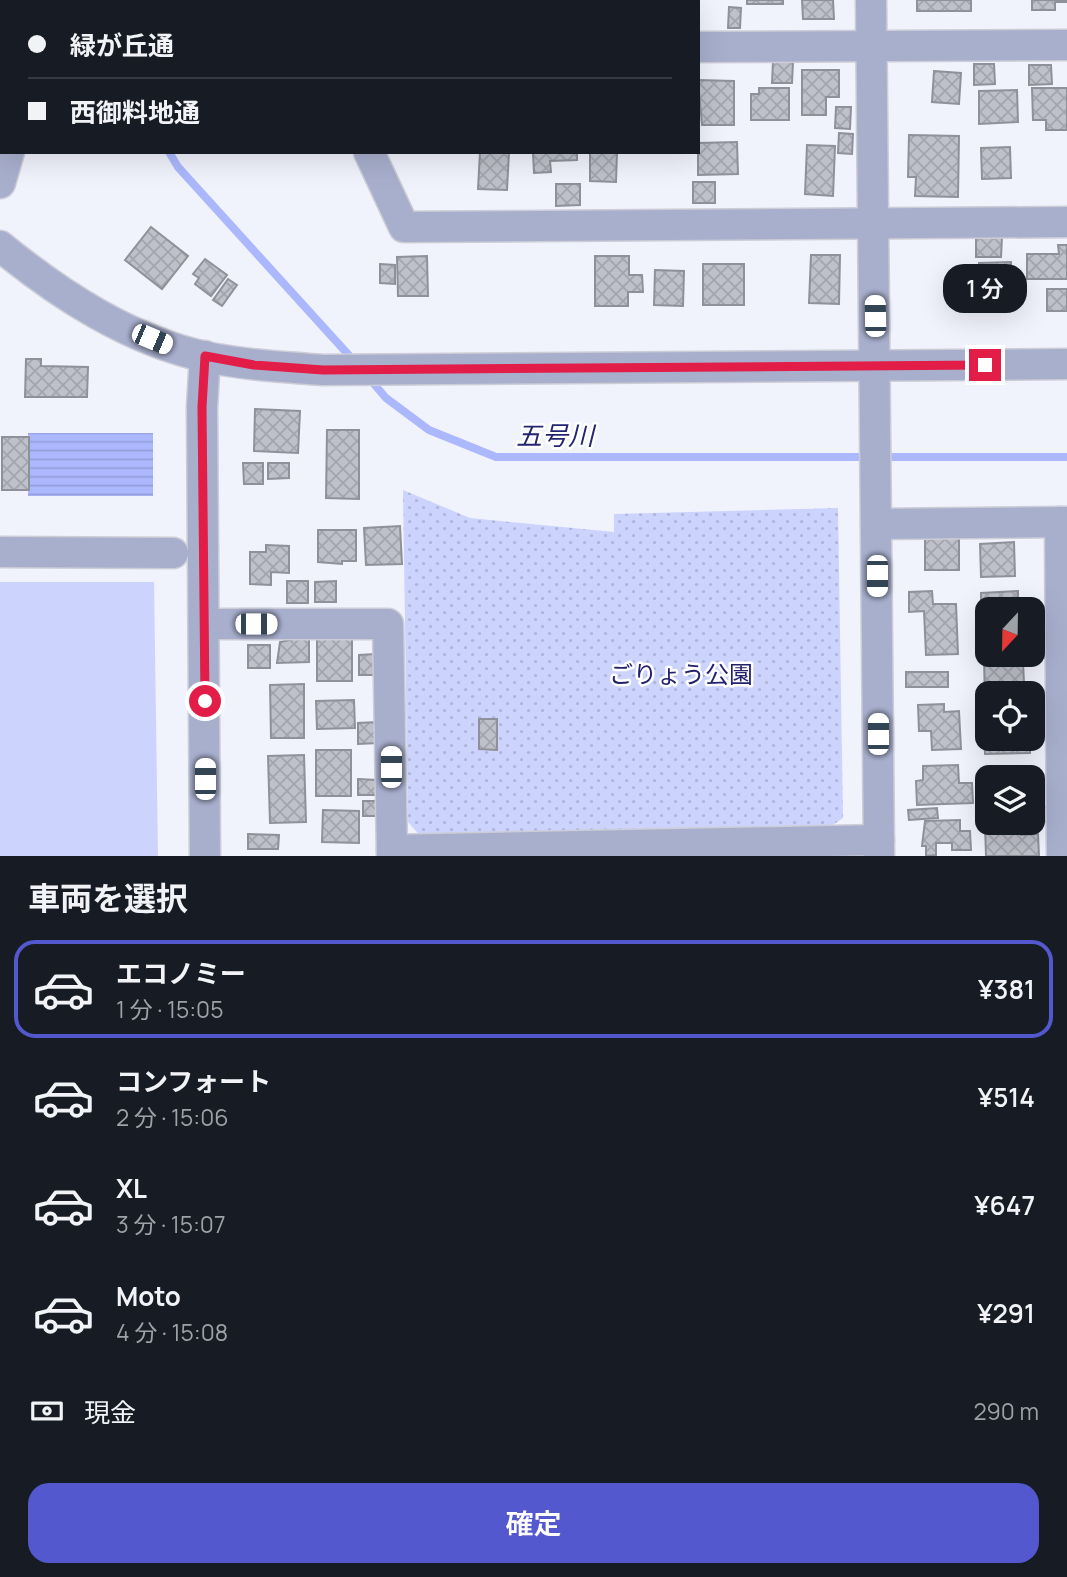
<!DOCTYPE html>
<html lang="ja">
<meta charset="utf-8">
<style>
:root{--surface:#171b24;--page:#20242c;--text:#f1f3f6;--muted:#9ea1a6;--line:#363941;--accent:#5358cf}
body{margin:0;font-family:Manrope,"Noto Sans JP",sans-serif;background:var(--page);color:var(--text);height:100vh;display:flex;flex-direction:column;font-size:26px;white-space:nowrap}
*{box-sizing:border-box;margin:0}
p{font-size:23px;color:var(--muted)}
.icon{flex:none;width:38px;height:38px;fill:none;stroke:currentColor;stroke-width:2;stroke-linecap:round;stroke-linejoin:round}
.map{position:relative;height:856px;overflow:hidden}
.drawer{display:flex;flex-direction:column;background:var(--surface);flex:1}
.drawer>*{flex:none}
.guide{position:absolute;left:0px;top:0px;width:700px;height:154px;box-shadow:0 7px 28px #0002;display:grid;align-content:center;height:154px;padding:0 28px;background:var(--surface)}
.needle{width:46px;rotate:202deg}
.tools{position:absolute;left:975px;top:597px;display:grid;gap:14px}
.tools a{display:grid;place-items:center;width:70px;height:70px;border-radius:14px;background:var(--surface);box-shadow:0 7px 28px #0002;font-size:35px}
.end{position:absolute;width:32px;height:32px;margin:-16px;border:9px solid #e11d48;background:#fff;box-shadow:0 0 0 4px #fff}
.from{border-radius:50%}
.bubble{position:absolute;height:49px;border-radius:21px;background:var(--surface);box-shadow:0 7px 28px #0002;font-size:23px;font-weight:600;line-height:49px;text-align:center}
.car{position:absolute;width:21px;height:42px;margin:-21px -10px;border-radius:9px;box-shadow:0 0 5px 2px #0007;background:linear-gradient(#fff 24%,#345 0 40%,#fff 0 76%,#345 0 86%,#fff 0)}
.guide b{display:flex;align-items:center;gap:24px;height:66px;font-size:26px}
.guide b+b{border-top:2px solid var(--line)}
.guide i{width:18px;height:18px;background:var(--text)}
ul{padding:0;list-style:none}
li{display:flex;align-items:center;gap:21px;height:98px;margin:0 14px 10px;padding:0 14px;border:4px solid transparent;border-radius:21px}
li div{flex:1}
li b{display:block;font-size:26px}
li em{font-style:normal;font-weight:600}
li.current{border-color:var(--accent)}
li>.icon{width:63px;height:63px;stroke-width:1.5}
h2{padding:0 28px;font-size:32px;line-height:84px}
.pay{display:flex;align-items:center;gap:18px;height:77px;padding:0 28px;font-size:26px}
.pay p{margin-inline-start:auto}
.cta{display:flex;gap:14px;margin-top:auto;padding:14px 28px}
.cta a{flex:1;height:80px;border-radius:21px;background:var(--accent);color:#fff;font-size:28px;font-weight:600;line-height:80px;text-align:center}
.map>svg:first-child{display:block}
.grass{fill:#ccd4fe}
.park{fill:url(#park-dots)}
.water{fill:url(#water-rules)}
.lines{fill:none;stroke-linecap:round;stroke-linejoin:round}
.stream{stroke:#acb8fe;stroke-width:8}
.building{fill:url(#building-cross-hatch);stroke:#8f919a;stroke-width:2}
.minor-casing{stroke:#cccdd6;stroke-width:33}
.minor{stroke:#a8afcd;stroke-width:30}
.route{stroke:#e11d48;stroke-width:9}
.labels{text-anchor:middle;stroke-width:5;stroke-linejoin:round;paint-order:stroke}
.park-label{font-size:24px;fill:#23226f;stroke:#fff}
.water-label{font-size:26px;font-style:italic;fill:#242471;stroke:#fff}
</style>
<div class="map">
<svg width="1067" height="856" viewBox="0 0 1067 856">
<defs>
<pattern id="park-dots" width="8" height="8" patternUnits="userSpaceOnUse" patternTransform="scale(1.75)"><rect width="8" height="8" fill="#ccd4fe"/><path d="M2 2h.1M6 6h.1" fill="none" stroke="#afb6da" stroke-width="1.8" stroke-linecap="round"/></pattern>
<pattern id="water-rules" width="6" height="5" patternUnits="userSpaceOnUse" patternTransform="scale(1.75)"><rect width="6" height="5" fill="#acb8fe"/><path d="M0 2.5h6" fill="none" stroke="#949eda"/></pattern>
<pattern id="building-cross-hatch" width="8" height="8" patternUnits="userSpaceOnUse" patternTransform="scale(1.75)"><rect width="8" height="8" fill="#bec0ca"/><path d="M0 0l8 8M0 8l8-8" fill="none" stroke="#a3a5ae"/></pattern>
</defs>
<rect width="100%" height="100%" fill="#f0f2fc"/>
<path class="grass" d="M0 582H154L158 856H0Z"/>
<path class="park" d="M403 490 470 518 614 532V514L838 508 843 818 827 829 422 838 408 822Z"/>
<rect class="water" x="28" y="433" width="125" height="63"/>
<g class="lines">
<g class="stream">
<path d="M97 0 98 2"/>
<path d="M169 152 178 167 355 362"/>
<path d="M368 377 386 398 429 430 496 457H869"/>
<path d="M882 457H1067"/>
</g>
</g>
<g class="building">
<rect x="747" y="0" width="36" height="4"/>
<path d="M802 0H833L834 19H803Z"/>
<rect x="917" y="0" width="54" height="11"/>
<path d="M1032 0H1067V2H1055V10H1032Z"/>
<path d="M729 7 741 8 740 28H728Z"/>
<path d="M773 61 793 62 792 83H772Z"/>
<path d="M974 64H994L995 84 974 85Z"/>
<path d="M1029 65H1051L1052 84 1029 85Z"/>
<path d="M802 70H839V97H826V115H802Z"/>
<path d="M934 71 961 73 959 104 932 102Z"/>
<path d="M698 80 734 81V125H702Z"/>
<path d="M759 88H789V120H751V94H759Z"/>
<path d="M1032 88H1067V130H1046V120H1033Z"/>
<path d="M1017 90 1018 122 979 124V91Z"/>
<path d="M836 107H851L850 129 835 128Z"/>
<path d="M839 133 853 134 852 154 838 153Z"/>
<path d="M909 135 959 136 958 197 915 196 916 177H908Z"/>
<path d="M737 142 738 174 698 175V143Z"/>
<path d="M807 145 835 146 833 196 805 194Z"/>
<path d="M1010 147 1011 178 982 179 981 148Z"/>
<path d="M480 152H509L507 190 478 189Z"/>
<path d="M533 152H577V160L550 161 551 172 534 173Z"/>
<path d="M590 152H617L616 182 590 181Z"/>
<rect x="693" y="182" width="22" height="21"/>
<path d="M556 184H580V205L556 206Z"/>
<path d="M151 227 188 256 162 289 125 260Z"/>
<path d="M976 236 1002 237 1001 257H976Z"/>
<path d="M1058 245H1067V279H1027V254H1059Z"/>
<path d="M811 255H840L839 304 809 303Z"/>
<path d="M427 256 428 296H398L397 257Z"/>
<path d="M595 256H629V275H642L643 292H628V306H595Z"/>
<path d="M205 259 227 275 211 296 195 284 199 278 193 274Z"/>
<path d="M1011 262V302H980L979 263Z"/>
<path d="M380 264 395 265V284L380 283Z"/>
<rect x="703" y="264" width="41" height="41"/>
<path d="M655 270 684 271 683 306 654 305Z"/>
<path d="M228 279 237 285 222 306 213 300Z"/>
<rect x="1047" y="289" width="20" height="22"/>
<path d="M26 359H41V366L88 367 87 397H25Z"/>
<path d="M255 409 300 411 298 453 254 451Z"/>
<path d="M327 430H359V499L326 498Z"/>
<rect x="2" y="437" width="27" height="53"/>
<path d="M243 463H263V484H244Z"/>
<path d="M268 463H289V478L268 479Z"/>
<path d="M400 526 402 564 366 565 364 528Z"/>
<path d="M318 530H356V561H342V564L318 562Z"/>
<rect x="925" y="538" width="34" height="32"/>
<path d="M1014 542 1015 576 981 577 980 544Z"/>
<path d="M266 545 289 546V573L271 572V585L250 584V552H266Z"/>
<rect x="287" y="581" width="21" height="22"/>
<path d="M336 581V602H315V582Z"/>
<path d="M932 591 933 604H956L958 654 926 655 924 611 909 612V592Z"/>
<path d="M1018 591V609H987V642H982L981 593Z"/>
<path d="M1032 635 1046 636V645H1032Z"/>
<path d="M309 636V662L277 663 280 642Z"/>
<rect x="317" y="636" width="35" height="45"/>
<rect x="248" y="645" width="22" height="23"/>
<path d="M1032 647H1045V658H1026V654H1032Z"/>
<path d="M375 654 376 675H359V655Z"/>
<path d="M984 657H1003V663L1023 662 1024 683H1018L1019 693H987L985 704Z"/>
<rect x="906" y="672" width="42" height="15"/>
<path d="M304 684V738H271L270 685Z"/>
<path d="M354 700 355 728 317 729 316 701Z"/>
<path d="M944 704V712L959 711 961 749 932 750 931 731H919L918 705Z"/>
<path d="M1032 706H1044L1045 720H1032Z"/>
<path d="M479 719H497V750L479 749Z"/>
<path d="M377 722 378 743 358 744V723Z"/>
<path d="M1032 729H1036V739H1030V753L985 754 984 730H987V738H1032Z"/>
<rect x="316" y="750" width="35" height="46"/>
<path d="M304 755 306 822 270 823 268 756Z"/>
<path d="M958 765 959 783H972L973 803 917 805 916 781 923 780V766Z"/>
<path d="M1029 766 1030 777H987V804H984V767Z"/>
<path d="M358 779 377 780V795H358Z"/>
<rect x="363" y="801" width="16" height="15"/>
<path d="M1032 807H1048V822L1032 821Z"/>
<path d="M937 808 938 818 909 820 908 810Z"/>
<path d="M323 810 359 811V843L322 842Z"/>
<path d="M960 820V831H970L971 850H952V843H936V855L926 856V846H922L925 821Z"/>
<path d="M992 822H1021V835L1038 834 1039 856H986L985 826H993Z"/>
<path d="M248 834 279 835 278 849H248Z"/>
</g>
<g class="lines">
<g class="minor-casing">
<g id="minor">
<path d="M295 0 296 2"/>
<path d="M871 0 879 856"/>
<path d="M698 47 1067 45"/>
<path d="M0 68 2 75"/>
<path d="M369 152 404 227 1067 222"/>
<path d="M0 183 9 152"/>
<path d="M0 246C60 295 129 340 206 357 245 365 284 367 323 370L1067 364"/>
<path d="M205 356 202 407 205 856"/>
<path d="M1060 522 1062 856"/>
<path d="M876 524 1067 522"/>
<path d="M0 552 173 553"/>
<path d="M206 624H388L392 856"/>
<path d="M392 850 879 840"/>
</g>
</g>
<use href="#minor" class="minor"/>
</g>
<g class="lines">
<path class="route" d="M205 701 202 407 205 356 254 365 323 370 985 365"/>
</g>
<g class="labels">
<g class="park-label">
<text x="681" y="683">ごりょう公園</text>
</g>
<g class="water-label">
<text x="555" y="445">五号川</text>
</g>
</g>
</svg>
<div class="tools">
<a><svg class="needle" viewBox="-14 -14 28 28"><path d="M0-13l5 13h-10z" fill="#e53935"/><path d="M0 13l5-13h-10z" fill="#9ea1a6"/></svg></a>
<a><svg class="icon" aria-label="locate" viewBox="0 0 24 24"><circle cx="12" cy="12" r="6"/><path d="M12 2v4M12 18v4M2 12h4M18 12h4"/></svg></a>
<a><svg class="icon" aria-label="layers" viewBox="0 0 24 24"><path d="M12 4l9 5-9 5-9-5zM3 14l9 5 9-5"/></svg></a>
</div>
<i class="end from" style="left:205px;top:701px"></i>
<i class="end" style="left:985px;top:365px"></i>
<div class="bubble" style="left:943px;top:264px;width:84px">1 分</div>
<i class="car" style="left:875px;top:316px;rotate:359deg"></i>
<i class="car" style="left:152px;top:339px;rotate:113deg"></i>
<i class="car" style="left:877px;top:576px;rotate:180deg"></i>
<i class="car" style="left:256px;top:624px;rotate:90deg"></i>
<i class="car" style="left:878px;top:734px;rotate:0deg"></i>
<i class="car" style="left:391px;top:767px;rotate:0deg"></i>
<i class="car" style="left:205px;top:779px;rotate:0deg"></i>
<div class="guide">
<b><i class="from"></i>緑が丘通</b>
<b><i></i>西御料地通</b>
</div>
</div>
<section class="drawer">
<h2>車両を選択</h2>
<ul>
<li class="current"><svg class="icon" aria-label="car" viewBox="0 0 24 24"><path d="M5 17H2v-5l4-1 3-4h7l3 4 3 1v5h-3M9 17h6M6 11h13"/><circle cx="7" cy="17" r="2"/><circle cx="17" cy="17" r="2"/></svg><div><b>エコノミー</b><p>1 分 · 15:05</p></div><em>¥381</em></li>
<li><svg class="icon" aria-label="car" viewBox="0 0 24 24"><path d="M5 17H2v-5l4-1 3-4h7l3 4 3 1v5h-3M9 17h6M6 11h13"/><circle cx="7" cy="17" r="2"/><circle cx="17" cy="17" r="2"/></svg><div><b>コンフォート</b><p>2 分 · 15:06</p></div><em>¥514</em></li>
<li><svg class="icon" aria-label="car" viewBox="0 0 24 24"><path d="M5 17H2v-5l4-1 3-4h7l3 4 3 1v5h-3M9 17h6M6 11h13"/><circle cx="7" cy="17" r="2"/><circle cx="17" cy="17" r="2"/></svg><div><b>XL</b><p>3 分 · 15:07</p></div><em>¥647</em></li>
<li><svg class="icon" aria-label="car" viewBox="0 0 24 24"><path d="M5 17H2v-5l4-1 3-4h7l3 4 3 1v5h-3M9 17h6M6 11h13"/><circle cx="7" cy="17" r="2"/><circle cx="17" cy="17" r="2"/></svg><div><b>Moto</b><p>4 分 · 15:08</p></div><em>¥291</em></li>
</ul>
<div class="pay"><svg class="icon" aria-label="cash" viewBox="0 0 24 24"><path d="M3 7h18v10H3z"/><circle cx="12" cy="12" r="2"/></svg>現金<p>290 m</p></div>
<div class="cta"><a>確定</a></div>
</section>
